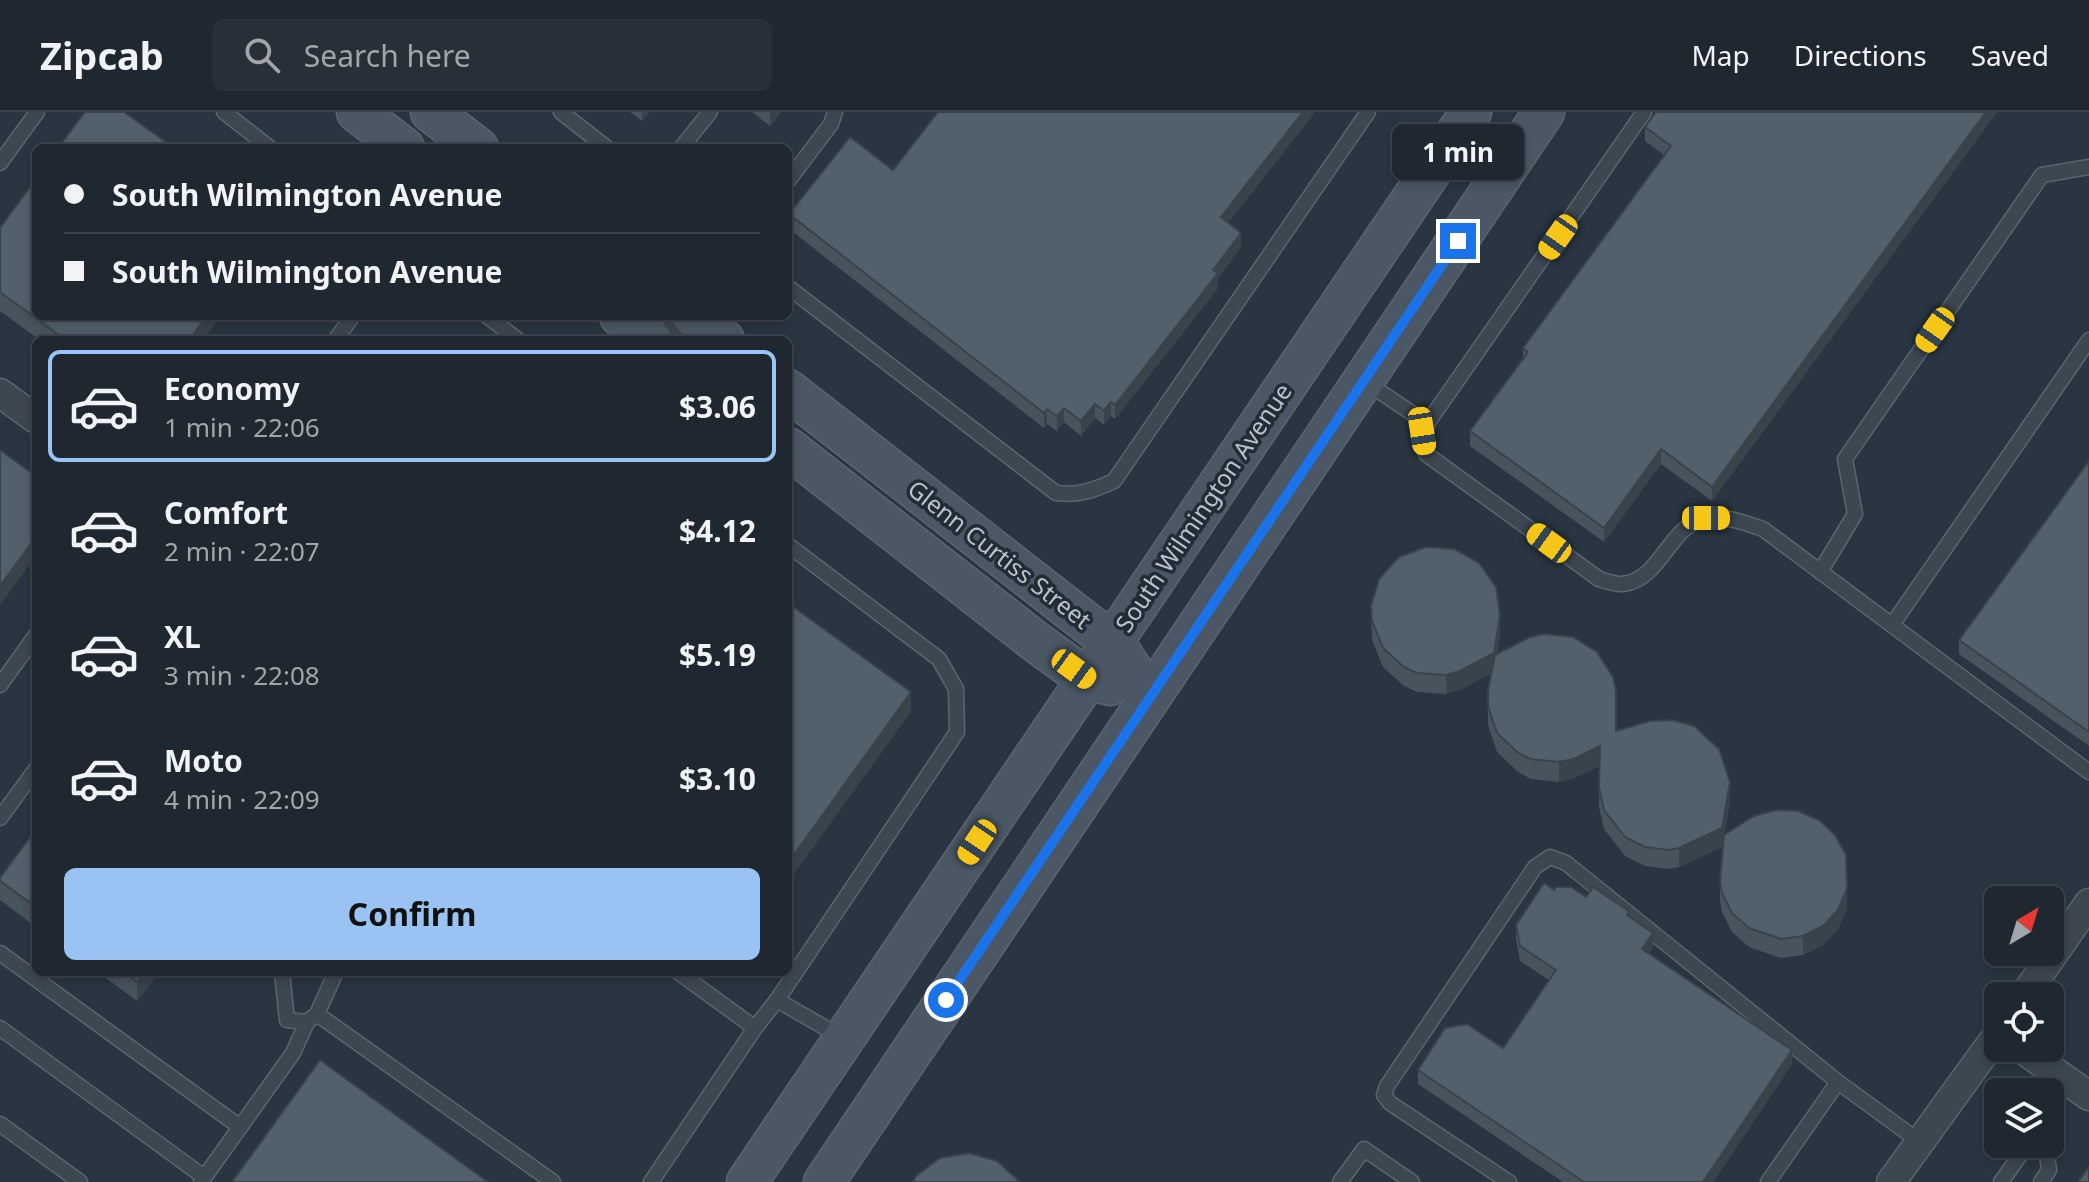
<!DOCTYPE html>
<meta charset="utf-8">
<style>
:root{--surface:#1f2831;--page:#273039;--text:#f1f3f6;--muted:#a1a6ab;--line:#3c444d;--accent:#98c3f2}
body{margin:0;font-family:"Noto Sans",sans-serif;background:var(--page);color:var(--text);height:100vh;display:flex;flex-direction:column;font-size:30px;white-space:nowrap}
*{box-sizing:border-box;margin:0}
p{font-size:26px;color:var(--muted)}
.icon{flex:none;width:44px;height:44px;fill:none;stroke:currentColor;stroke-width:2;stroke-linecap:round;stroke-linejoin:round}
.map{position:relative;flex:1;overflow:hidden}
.panel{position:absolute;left:32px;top:224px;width:760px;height:640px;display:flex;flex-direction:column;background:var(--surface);border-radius:12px;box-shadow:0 4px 12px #0003,0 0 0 2px var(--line)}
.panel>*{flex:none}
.hud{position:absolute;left:32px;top:32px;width:760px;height:176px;border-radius:12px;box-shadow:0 4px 12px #0003,0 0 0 2px var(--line);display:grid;align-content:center;height:176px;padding:0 32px;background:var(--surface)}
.needle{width:52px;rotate:38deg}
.buttons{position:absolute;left:1984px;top:774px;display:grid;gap:16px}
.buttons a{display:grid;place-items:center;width:80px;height:80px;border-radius:12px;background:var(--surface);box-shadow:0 4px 12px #0003,0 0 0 2px var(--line);font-size:40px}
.end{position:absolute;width:36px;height:36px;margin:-18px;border:10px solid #1a73e8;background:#fff;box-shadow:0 0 0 4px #fff}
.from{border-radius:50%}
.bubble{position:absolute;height:56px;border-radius:12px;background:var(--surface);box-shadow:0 4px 12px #0003,0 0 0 2px var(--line);font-size:26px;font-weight:700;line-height:56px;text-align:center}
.car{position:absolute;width:24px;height:48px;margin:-24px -12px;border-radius:10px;box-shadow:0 0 6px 2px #0007;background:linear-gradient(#f5c518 24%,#345 0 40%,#f5c518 0 76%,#345 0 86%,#f5c518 0)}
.hud b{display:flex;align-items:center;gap:28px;height:76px;font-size:30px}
.hud b+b{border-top:2px solid var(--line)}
.hud i{width:20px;height:20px;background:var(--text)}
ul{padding:14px 0 0;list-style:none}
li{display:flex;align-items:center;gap:24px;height:112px;margin:0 16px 12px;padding:0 16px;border:4px solid transparent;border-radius:12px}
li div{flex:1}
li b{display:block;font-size:30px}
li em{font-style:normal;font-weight:700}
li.on{border-color:var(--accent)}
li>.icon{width:72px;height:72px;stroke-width:1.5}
.action{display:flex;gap:16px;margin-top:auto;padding:16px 32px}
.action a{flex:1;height:92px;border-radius:12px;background:var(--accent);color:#111;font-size:32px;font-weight:700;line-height:92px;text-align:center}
header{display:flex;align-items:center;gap:48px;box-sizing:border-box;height:112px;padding:0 40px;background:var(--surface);border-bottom:2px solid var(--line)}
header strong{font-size:38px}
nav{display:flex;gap:44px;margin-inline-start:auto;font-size:28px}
.search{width:560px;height:72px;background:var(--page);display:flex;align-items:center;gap:20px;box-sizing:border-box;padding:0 28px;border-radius:12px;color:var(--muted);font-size:30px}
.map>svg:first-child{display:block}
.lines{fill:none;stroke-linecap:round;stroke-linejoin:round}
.lane-casing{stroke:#5b656e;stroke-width:17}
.street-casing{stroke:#5b656e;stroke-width:31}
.secondary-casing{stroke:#5b656e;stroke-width:43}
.lane{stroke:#3d4751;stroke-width:14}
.street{stroke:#3d4751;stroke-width:28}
.secondary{stroke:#4b5764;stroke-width:40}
.wall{fill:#47535d}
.shaded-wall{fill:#39434c}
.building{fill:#52606c;stroke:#39434c;stroke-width:2}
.route{stroke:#1a73e8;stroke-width:10}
.labels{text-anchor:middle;stroke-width:7;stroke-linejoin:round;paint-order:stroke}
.street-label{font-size:24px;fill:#bac2cb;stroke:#212c36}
</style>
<header>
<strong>Zipcab</strong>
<div class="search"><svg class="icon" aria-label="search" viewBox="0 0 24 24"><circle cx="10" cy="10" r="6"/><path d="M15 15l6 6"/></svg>Search here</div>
<nav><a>Map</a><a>Directions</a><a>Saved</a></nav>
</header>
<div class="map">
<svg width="2089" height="1070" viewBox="0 0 2089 1070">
<rect width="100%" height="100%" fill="#293541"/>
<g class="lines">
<g class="lane-casing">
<g id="lane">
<path d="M224 0 270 36"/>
<path d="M561 0 607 36"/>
<path d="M1644 0 1422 319 1426 342 1599 467C1606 469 1616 473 1623 472 1663 467 1669 410 1709 406 1728 404 1745 411 1763 417L2089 660"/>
<path d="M681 36 710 0"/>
<path d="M0 51 37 0"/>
<path d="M788 69 831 12 835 0"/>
<path d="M788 175 1056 381C1079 384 1094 378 1114 369L1368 0"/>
<path d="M487 204 518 228"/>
<path d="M335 228 353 204"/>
<path d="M1367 271 1428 312"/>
<path d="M1820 460 1855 402 1845 347 2042 63 2089 55"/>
<path d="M1892 513 2089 228"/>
<path d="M0 573 36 523"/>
<path d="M0 706 36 657"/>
<path d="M0 841 240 1015"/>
<path d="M282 860 287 908 307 910 317 902 336 860"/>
<path d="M678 860 755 916 777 888 843 926"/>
<path d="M777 888 957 620 956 577 939 547 788 433"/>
<path d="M317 902 553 1070"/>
<path d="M0 916 204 1065"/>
<path d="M1838 970 1920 1030"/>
<path d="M0 1012 80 1070"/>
<path d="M2039 1032 2047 1043 2049 1058 2041 1070"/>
<path d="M201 1070 293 941 307 910"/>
<path d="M651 1070 755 916"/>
<path d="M1340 1070 1364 1037 1412 1070"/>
<path d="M1509 1070 1390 991 1384 983 1387 974 1535 755 1550 745 1566 751 1838 970 1768 1070"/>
<path d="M2001 1070 2028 1032"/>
</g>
</g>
<g class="street-casing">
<g id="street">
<path d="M669 228 686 204"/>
<path d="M0 281 36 307"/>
<path d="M2024 884 2089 791"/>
<path d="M2021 936 2089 984"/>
<path d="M1891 1070 1998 922"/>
</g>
</g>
<g class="secondary-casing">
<g id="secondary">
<path d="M357 0 404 36"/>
<path d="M431 0 478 36"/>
<path d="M620 204 651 228"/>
<path d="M693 204 724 228"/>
<path d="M788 278 1092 515 1113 529 1149 584"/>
<path d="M788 336 1036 530 1087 567 1110 573"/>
<path d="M747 1070 1471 0"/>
<path d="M824 1070 1544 0"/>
</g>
</g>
<use href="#lane" class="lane"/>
<use href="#street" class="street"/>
<use href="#secondary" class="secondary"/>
</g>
<g class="wall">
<path d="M630 0H649L642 9Z"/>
<path d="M752 0H781L770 14Z"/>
<path d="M938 0H1315L1228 111 1241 135 1218 166V176L1115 307 1111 304 1104 313 1095 306 1081 324 1064 310 1057 319 1047 312 1044 316 789 117V102L893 58Z"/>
<path d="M1997 0 1712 389 1661 352 1604 430 1470 334V319L1523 246V236L1664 43 1645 29V15Z"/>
<path d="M0 116 203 228H40L0 199Z"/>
<path d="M2089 349V634L1959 542V528Z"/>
<path d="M1371 494 1500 522 1497 542 1616 619 1730 689 1722 735 1679 755 1668 757 1645 754 1625 744 1604 717 1599 695V654L1574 666 1559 670 1531 667 1518 660 1497 640 1488 613V579L1491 561 1460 578 1446 582 1417 580 1404 574 1383 555 1372 528Z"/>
<path d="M36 717V815L0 788V766Z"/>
<path d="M1720 770 1847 796 1838 817 1823 833 1803 843 1781 846 1749 835 1732 820 1722 800 1720 789Z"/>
<path d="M1554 778 1586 785 1629 805 1653 836 1649 841 1792 952 1713 1070H1563L1418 972V958L1503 936 1549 868 1520 849 1516 827V813Z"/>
<path d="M98 860H159L137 889Z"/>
</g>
<g class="shaded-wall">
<path d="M642 0H649L642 9Z"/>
<path d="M770 0H781L770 14Z"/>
<path d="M1303 0H1315L1221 120V105Z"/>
<path d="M1986 0H1997L1712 389V375Z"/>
<path d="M1241 121V135L1218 166V176L1115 307V293L1213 158Z"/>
<path d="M207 204H221L203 228H189Z"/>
<path d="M1111 290V304L1104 313V299Z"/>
<path d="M1095 292V306L1081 324V309Z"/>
<path d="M1064 296V310L1057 319V304Z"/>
<path d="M1047 297V312L1044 316V301Z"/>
<path d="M1661 337V352L1604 430V416Z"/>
<path d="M36 425V444L0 493V474Z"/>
<path d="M1500 503V522L1494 560 1460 578 1446 582V563Z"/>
<path d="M911 580V600L788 770V751Z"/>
<path d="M1600 634V654L1574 666 1559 670V650Z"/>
<path d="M1730 670V689L1722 735 1679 755V736Z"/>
<path d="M1847 777V796L1838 817 1823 833 1803 843V824Z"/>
<path d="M1653 821V836L1642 851V837Z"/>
<path d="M145 860H159L137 889V870Z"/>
<path d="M1792 938V952L1713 1070H1703Z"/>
</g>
<g class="building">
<path d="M85 0H124L174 36H58Z"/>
<path d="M938 0H1303L1221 105 1241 121 1213 158 1218 161 1115 293 1111 290 1104 299 1095 292 1081 309 1064 296 1057 304 1047 297 1044 301 789 102 850 25 893 58Z"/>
<path d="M1656 0H1986L1712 375 1661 337 1604 416 1470 319 1528 240 1523 236 1671 34 1645 15Z"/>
<path d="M36 67V204H207L189 228H66L0 180V116Z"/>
<path d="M0 338 36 364V425L0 474Z"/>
<path d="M2089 349V620L1959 528Z"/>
<path d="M1426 435 1454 437 1479 451 1496 475 1500 503 1494 541 1460 559 1446 563 1417 561 1404 555 1383 536 1372 509 1371 494 1379 467 1399 445Z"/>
<path d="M788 491 911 580 788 751Z"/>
<path d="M1544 522 1573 525 1597 540 1613 565 1616 579V619L1650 609 1672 608 1694 614 1719 637 1730 670 1722 716 1679 736 1668 738 1645 735 1625 725 1604 698 1599 675 1600 634 1574 647 1559 650 1531 647 1518 641 1497 621 1488 594V579L1495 543 1530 525Z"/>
<path d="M1776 698 1798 699 1819 708 1835 723 1846 743 1847 777 1838 798 1823 814 1803 824 1781 827 1749 816 1732 801 1722 781 1720 770 1724 723 1754 704Z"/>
<path d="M36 717V795L0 769V766Z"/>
<path d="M1544 771 1554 778 1556 775H1571L1586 785 1593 775 1627 798 1629 800 1627 803 1653 821 1642 837 1792 938 1703 1070H1584L1418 958 1445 916 1467 912 1503 936 1556 858 1520 834 1516 813Z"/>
<path d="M124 860H145L137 870Z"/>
<path d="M320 948 488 1070H232Z"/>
<path d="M969 1041 997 1049 1020 1070H913L916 1064 940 1046Z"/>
<path d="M2089 1055V1070H2078Z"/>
</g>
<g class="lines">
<path class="route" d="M946 888 1458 129"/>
</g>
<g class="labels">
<g class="street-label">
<text transform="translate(1204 396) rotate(-56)" y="8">South Wilmington Avenue</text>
<text transform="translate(999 443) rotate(38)" y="8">Glenn Curtiss Street</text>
</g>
</g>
</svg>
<div class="buttons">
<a><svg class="needle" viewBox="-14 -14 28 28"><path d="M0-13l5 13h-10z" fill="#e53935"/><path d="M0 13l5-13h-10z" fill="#a1a6ab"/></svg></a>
<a><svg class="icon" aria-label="locate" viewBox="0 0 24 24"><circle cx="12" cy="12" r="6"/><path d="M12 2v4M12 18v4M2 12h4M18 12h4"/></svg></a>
<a><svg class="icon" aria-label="layers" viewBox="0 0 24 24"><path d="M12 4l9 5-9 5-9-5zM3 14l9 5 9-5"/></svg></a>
</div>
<i class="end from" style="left:946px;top:888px"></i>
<i class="end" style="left:1458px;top:129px"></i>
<div class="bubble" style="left:1392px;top:12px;width:132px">1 min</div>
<i class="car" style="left:1558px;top:125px;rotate:215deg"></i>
<i class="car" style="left:1935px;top:218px;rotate:215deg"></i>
<i class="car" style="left:1422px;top:319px;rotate:171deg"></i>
<i class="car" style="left:1706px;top:406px;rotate:90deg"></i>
<i class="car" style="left:1549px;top:431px;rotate:306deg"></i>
<i class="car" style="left:1074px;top:557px;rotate:126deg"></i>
<i class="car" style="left:977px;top:730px;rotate:214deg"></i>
<div class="hud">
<b><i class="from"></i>South Wilmington Avenue</b>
<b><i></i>South Wilmington Avenue</b>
</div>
<section class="panel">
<ul>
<li class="on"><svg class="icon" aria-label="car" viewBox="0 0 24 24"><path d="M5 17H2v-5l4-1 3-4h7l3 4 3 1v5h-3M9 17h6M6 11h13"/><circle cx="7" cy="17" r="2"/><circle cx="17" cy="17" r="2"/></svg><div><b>Economy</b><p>1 min · 22:06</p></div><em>$3.06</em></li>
<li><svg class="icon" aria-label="car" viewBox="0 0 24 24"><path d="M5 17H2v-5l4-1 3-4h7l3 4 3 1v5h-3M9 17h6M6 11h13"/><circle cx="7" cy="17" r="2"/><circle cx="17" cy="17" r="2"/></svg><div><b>Comfort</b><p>2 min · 22:07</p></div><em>$4.12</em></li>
<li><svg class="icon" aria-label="car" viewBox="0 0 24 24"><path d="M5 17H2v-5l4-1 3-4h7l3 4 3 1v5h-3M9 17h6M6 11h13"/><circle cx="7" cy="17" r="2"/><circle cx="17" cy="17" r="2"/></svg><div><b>XL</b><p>3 min · 22:08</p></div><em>$5.19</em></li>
<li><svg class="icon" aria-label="car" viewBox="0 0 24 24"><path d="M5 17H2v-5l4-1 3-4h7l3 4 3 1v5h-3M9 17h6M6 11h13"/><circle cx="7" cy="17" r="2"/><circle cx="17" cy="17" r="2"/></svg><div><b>Moto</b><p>4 min · 22:09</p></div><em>$3.10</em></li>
</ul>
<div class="action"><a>Confirm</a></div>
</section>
</div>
